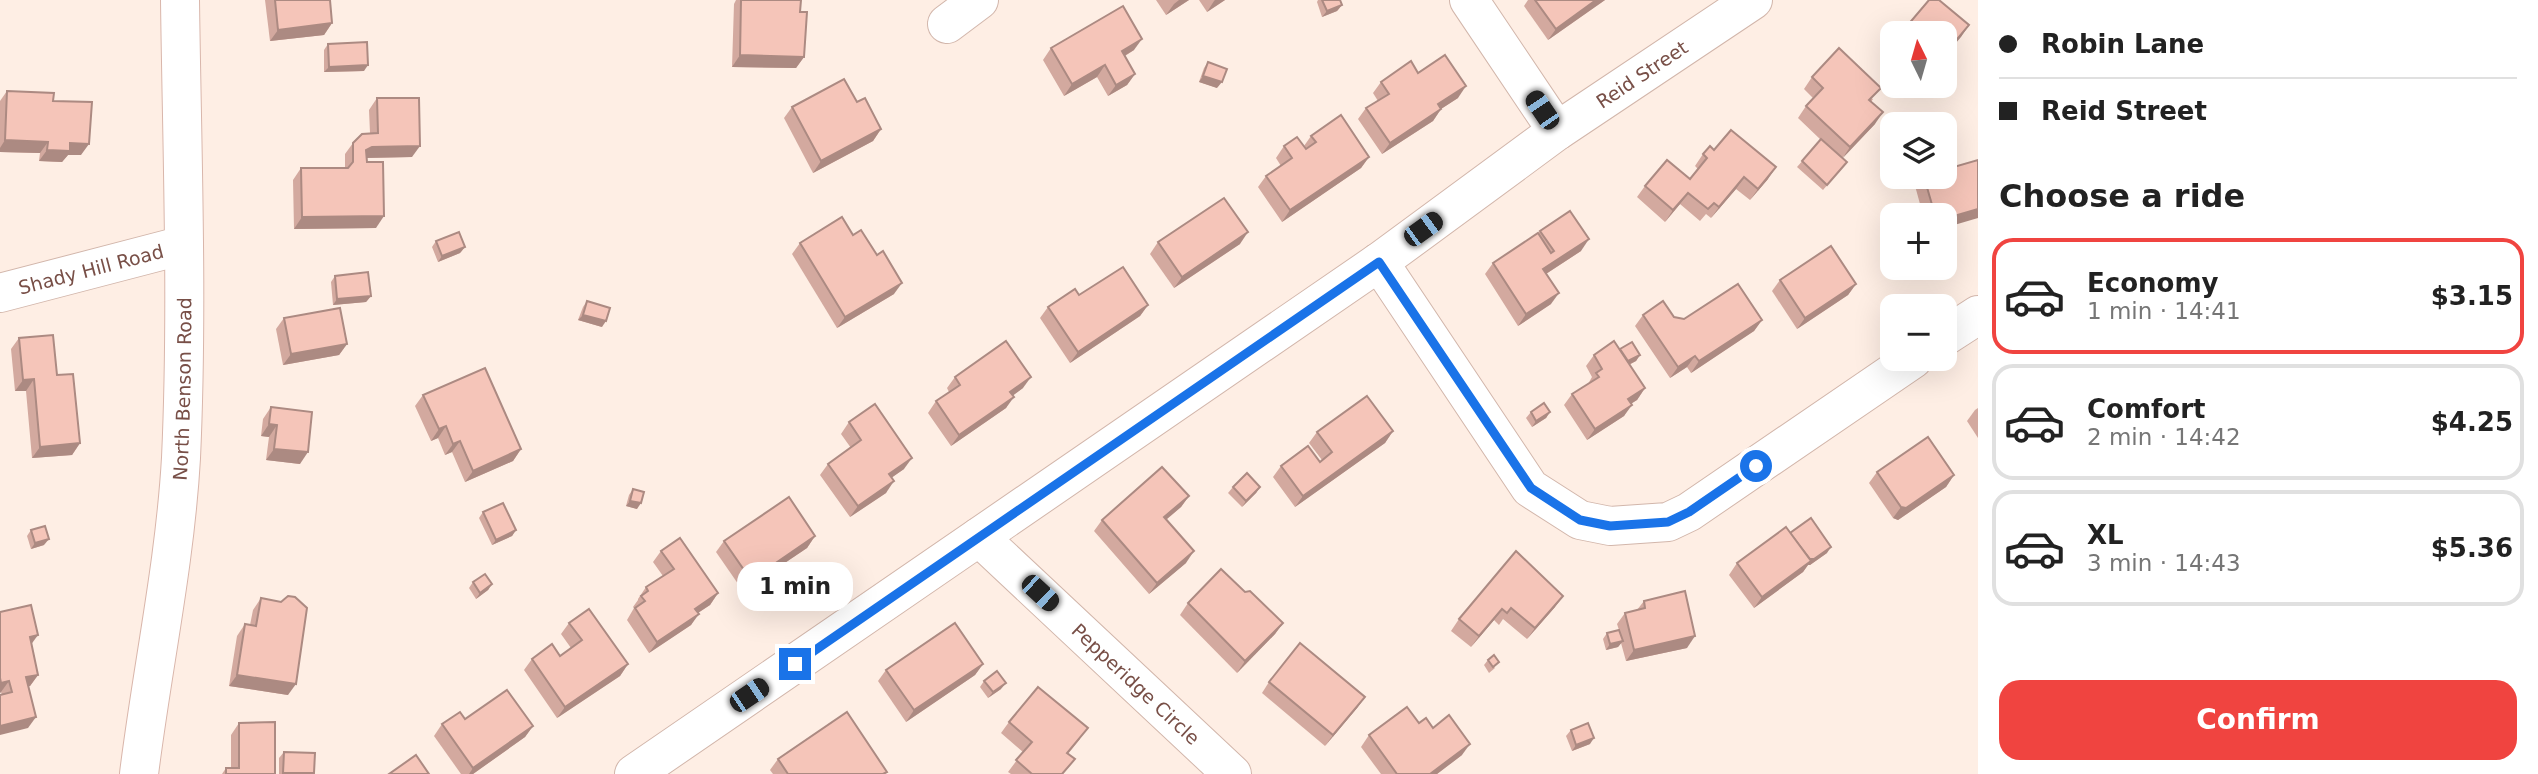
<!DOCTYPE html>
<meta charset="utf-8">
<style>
:root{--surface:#fff;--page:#f2f2f2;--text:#222;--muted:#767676;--line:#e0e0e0;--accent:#f04440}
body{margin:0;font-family:"DejaVu Sans",sans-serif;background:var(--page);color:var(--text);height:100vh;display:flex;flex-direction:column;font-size:26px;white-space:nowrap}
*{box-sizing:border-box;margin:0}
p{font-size:23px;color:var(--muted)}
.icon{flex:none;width:38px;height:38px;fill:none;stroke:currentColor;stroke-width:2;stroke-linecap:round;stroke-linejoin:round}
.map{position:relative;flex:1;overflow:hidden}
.side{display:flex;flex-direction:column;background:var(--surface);width:560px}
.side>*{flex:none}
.hud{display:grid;align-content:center;height:154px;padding:0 21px;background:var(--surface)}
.needle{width:46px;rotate:355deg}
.tools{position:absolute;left:1880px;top:21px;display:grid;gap:14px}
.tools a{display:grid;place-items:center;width:77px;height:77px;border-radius:14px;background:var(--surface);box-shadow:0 7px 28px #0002;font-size:35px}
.end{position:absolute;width:32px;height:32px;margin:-16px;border:9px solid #1a73e8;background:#fff;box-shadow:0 0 0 4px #fff}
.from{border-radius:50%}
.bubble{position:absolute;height:49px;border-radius:21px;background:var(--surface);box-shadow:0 7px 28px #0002;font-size:23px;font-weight:600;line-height:49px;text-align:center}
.car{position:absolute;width:21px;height:42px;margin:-21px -10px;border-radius:9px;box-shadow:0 0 5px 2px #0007;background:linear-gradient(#222 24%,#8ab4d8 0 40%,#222 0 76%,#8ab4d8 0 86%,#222 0)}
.hud b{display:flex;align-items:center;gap:24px;height:66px;font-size:26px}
.hud b+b{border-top:2px solid var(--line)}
.hud i{width:18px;height:18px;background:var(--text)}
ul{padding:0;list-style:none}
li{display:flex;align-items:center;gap:21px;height:116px;margin:0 14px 10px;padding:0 7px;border:4px solid var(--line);border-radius:21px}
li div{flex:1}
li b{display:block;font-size:26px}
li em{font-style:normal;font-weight:600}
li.on{border-color:var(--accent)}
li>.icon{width:63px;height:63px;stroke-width:1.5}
h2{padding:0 21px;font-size:32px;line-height:84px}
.primary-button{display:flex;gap:14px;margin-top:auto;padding:14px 21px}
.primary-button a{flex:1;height:80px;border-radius:21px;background:var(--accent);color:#fff;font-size:28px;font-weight:600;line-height:80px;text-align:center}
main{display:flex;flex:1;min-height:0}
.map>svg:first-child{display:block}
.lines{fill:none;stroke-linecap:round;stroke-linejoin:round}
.street-casing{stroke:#d2b6ab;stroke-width:40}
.secondary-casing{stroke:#d9b6ab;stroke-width:40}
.street{stroke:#fff;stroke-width:38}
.secondary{stroke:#fff;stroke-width:38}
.wall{fill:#d3a99f}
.shaded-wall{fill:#ac8a82}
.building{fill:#f5c5b9;stroke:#ac8a82;stroke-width:2}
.route{stroke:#1a73e8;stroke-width:9}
.labels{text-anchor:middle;stroke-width:5;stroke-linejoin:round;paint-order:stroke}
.street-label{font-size:19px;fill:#784f47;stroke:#fff3eb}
</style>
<main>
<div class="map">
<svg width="1978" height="774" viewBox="0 0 1978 774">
<rect width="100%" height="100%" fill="#feeee4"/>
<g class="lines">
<g class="street-casing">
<g id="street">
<path d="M1469 0 1557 131"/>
<path d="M947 24 979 0"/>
<path d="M1379 262 1530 488 1580 520 1610 526 1668 522 1689 512 1913 359"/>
<path id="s1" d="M0 293 184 245"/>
<path d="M1944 337 1978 315"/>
<path id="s2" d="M979 537 1232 774"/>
<path id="s3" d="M634 774 1379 262 1557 131 1753 0"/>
</g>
</g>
<g class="secondary-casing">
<g id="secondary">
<path id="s4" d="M139 774C152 669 175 564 181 458 188 305 182 152 180 0"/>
</g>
</g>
<use href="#street" class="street"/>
<use href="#secondary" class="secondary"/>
</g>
<g class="wall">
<path d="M265 0H330L332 23 324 35 270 41Z"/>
<path d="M736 0H801L800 12 804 57 796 68 732 67 734 4Z"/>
<path d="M1156 0H1189L1166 15Z"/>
<path d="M1199 0H1225L1207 12Z"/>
<path d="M1318 0H1340L1342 5 1337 11 1322 17 1317 2Z"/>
<path d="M1528 0H1605L1548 40 1524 6Z"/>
<path d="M328 44 364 71 324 72V50Z"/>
<path d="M1892 45V71L1880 61Z"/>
<path d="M1051 48 1134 50 1125 56 1135 74 1127 85 1108 96 1097 77 1064 96 1043 60Z"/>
<path d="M1208 62 1217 88 1199 82 1204 68Z"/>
<path d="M1418 73 1458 98 1441 109 1433 121 1382 154 1358 119 1366 108 1378 101 1373 93 1381 82Z"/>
<path d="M1812 77 1873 99 1871 102 1875 124 1842 158 1847 162 1823 190 1797 167 1821 140 1798 118 1806 106 1813 98 1804 89Z"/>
<path d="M7 91 53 101 81 155H68L62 162 39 161 40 153 0 152V101Z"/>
<path d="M377 98 412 157 366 158 376 228 294 229 293 180 301 168H345V154L353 143 370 133 369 110Z"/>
<path d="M857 102 881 129 873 141 813 173 784 118 792 107Z"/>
<path d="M1311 136 1369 157 1361 168 1282 222 1258 187 1266 176 1281 166 1276 158 1284 146H1304Z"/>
<path d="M1714 150 1768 179 1750 200 1736 189 1711 218 1706 214 1700 221 1680 204 1665 222 1637 197 1645 186 1690 179 1698 169 1695 166 1703 154Z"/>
<path d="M1917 177H1944V215H1923L1914 182Z"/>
<path d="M1540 231 1581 251 1546 274 1551 304 1518 326 1485 274 1493 263 1538 234Z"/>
<path d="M853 235 894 294 837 328 792 254 800 243Z"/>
<path d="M436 241 465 247 460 253 438 262 432 247Z"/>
<path d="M1158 242 1240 244 1174 288 1150 254Z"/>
<path d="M335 276 371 296 366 302 333 305 331 282Z"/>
<path d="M1780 280 1856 284 1848 295 1797 329 1772 291Z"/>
<path d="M1079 295 1148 305 1140 316 1070 363 1040 318 1048 307Z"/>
<path d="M587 301 602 327 578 320 583 307Z"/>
<path d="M1643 315 1674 317 1684 319 1762 320 1754 331 1691 373 1687 367 1670 378 1635 326Z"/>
<path d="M284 318 347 344 339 355 283 365 276 329Z"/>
<path d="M19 338 80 443 72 455 32 458 26 391H15L11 349Z"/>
<path d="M1594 355H1640L1636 361 1629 365 1645 388 1637 400 1631 403 1624 416 1587 440 1564 405 1572 394 1588 384 1592 377 1586 366Z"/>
<path d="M955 377 1023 388 1013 395 1006 408 951 446 928 413 936 401 949 392 947 388Z"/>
<path d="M423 395 521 449 513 461 465 482 452 452 445 455 438 438 431 441 415 406Z"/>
<path d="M271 407 300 464 266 460 269 437 261 436 263 419Z"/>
<path d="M1978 408V438L1967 421 1975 410Z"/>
<path d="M1531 412H1550L1546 418 1532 427 1526 418Z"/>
<path d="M849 422 904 469 891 478 886 493 850 517 820 475 828 464 851 448 841 434Z"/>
<path d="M1393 431 1385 443 1295 507 1273 477 1281 466 1320 462 1322 460 1309 443 1317 432Z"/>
<path d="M1877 472 1954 475 1946 487 1898 520 1893 518 1869 483Z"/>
<path d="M1233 487H1260L1256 493 1242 507 1228 493Z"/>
<path d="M633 489 637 509 626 506 629 495Z"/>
<path d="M1189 496 1181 507 1166 520 1186 563 1149 594 1094 531 1102 520Z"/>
<path d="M483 512 516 530 512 536 492 545 479 518Z"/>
<path d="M31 530 44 545 31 549 27 536Z"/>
<path d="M815 536 807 548 743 591 716 552 724 541Z"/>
<path d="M661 551 718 593 710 605 698 613 691 625 649 653 627 620 634 608 633 607 638 600V599L646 587 663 576 653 562Z"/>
<path d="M1516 551 1555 607 1527 639 1503 619 1499 625 1494 620 1471 647 1451 631 1459 619Z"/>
<path d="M1827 553 1810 565H1808L1803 572 1754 608 1729 575 1737 563Z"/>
<path d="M473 582 492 584 488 590 476 599 469 588Z"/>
<path d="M1245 592 1283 623 1275 634 1237 673 1180 615 1188 603Z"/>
<path d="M261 598 288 695 229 686 237 636 245 624 250 625 253 610Z"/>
<path d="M1644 601 1687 648 1626 661 1621 643 1618 647 1606 650 1603 639 1607 633 1619 630 1617 624 1625 613 1637 610Z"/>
<path d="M0 612 31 645 38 675 30 686H29L28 728 2 695 1 692 0 693Z"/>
<path d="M569 623 628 664 620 676 557 718 524 670 532 659 560 656 571 648 561 634Z"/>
<path d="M1488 660 1495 668 1489 673 1484 665Z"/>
<path d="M983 664 975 675 906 722 878 681 886 670Z"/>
<path d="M984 681 1001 689 988 698 980 687Z"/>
<path d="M1269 682 1365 697 1357 708 1325 746 1262 693Z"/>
<path d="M465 719 533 726 525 737 473 774H461L434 736 442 724Z"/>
<path d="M1009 722 1080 739 1068 754 1075 759 1063 774H1011L1008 772 1023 752 1001 733Z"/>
<path d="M239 723 275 774H222L226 768H231V735Z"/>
<path d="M1419 723 1462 755 1437 774H1381L1361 747 1369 735Z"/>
<path d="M1571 730 1590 744 1572 751 1566 736Z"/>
<path d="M284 752 314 773V774H279V758Z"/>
<path d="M778 759 887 772 885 774H773L770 770Z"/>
</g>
<g class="shaded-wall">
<path d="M1179 0H1189L1166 15 1174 4Z"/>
<path d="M1215 0H1225L1207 12 1214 1Z"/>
<path d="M1596 0H1605L1548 40 1556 29Z"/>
<path d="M1342 5 1337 11 1322 17 1327 11Z"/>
<path d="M332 23 324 35 270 41 278 30Z"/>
<path d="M1969 25 1961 37 1944 57V55Z"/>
<path d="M1142 39 1134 50 1114 62 1122 51Z"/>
<path d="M740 55 804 57 796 68 732 67Z"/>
<path d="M368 65 364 71 324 72 329 67Z"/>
<path d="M1105 65 1097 77 1064 96 1072 84Z"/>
<path d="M1135 74 1127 85 1108 96 1116 85Z"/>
<path d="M1203 76 1222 82 1217 88 1199 82Z"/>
<path d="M1466 86 1458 98 1430 116 1438 104Z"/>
<path d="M1441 109 1433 121 1382 154 1390 143Z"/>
<path d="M1883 112 1875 124 1842 159 1850 147Z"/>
<path d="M881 129 873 141 813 173 821 161Z"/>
<path d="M5 140 48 142 40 153 0 152V148Z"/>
<path d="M70 143 89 144 81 155H68L62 162 39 161 47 150Z"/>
<path d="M420 146 412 157 364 158 366 150 372 147Z"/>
<path d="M1369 157 1361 168 1282 222 1290 210Z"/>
<path d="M1776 167 1768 179 1750 200 1758 189Z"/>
<path d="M1744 177 1736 189 1711 218 1719 207Z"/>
<path d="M1688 193 1680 204 1665 222 1673 210Z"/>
<path d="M1978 209V218L1944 228V219Z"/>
<path d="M384 216 376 228 294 229 302 217Z"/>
<path d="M1248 232 1240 244 1174 288 1182 277Z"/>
<path d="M1589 239 1581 251 1535 281 1543 269Z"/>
<path d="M465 247 460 253 438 262 442 256Z"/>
<path d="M902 283 894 294 837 328 845 317Z"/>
<path d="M1856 284 1848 295 1797 329 1805 318Z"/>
<path d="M1559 293 1551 304 1518 326 1526 314Z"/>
<path d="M371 296 366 302 333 305 337 299Z"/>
<path d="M1148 305 1140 316 1070 363 1078 352Z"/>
<path d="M583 315 606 321 602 327 578 320Z"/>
<path d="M1762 320 1754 331 1691 373 1699 361Z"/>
<path d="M347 344 339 355 283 365 291 354Z"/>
<path d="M1640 355 1636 361 1624 367 1628 361Z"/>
<path d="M1695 356 1687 367 1670 378 1678 367Z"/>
<path d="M1031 377 1023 388 1003 403 1010 392Z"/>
<path d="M34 379 26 391H15L23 380Z"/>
<path d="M1645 388 1637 400 1620 411 1628 399Z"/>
<path d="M1014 397 1006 408 951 446 959 435Z"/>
<path d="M1632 405 1624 416 1587 440 1595 429Z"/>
<path d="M1550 412 1546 418 1532 427 1536 421Z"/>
<path d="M269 424 277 425 269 437 261 436Z"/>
<path d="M446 426 438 438 431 441 439 429Z"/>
<path d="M1393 431 1385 443 1295 507 1303 496Z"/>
<path d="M460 441 452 452 445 455 453 444Z"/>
<path d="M80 443 72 455 32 458 40 447Z"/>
<path d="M274 449 308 452 300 464 266 460Z"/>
<path d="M521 449 513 461 465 482 473 471Z"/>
<path d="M912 458 904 469 881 485 889 474Z"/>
<path d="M1954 475 1946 487 1898 520 1893 518 1901 507Z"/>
<path d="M894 481 886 493 850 517 858 506Z"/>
<path d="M1260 487 1256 493 1242 507 1246 501Z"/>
<path d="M1189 496 1181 507 1156 528 1164 517Z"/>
<path d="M630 501 641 503 637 509 626 506Z"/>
<path d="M516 530 512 536 492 545 496 540Z"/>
<path d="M815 536 807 548 743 591 751 580Z"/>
<path d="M49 539 44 545 31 549 35 543Z"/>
<path d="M1831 547 1827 553 1810 565H1808L1803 572 1754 608 1762 597 1808 559Z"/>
<path d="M1194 551 1186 563 1149 594 1157 583Z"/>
<path d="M492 584 488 590 476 599 480 593Z"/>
<path d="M718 593 710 605 687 620 695 609Z"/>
<path d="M1563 596 1555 607 1527 639 1535 628Z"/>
<path d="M1502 609 1494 620 1471 647 1479 636Z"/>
<path d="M699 614 691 625 649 653 657 642Z"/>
<path d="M1283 623 1275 634 1237 673 1245 661Z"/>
<path d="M38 635 30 646V637Z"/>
<path d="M1695 636 1687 648 1626 661 1634 650Z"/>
<path d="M1623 641 1618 647 1606 650 1610 644Z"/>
<path d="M628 664 620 676 557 718 565 707Z"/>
<path d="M983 664 975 675 906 722 914 710Z"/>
<path d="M38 675 30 686 18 689 26 677Z"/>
<path d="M237 675 296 684 288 695 229 686Z"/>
<path d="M9 681 1 692 0 693V684L1 683Z"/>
<path d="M1006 683 1001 689 988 698 993 692Z"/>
<path d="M1365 697 1357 708 1325 746 1333 735Z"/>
<path d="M36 717 28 728 0 735V726Z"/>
<path d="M533 726 525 737 473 774H469L473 768Z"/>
<path d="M1594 738 1590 744 1572 751 1576 745Z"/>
<path d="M1470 744 1462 755 1437 774H1430Z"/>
</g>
<g class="building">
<path d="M275 0H330L332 23 278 30Z"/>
<path d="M741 0H801L800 12H807L804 57 740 55Z"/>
<path d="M1322 0H1340L1342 5 1327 11Z"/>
<path d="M1535 0H1596L1556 29Z"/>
<path d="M1929 0H1939L1969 25 1944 55V33H1901Z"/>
<path d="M1123 6 1142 39 1122 51 1135 74 1116 85 1105 65 1072 84 1051 48Z"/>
<path d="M367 42 368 65 329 67 328 44Z"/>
<path d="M1892 45V53L1888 50Z"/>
<path d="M1839 48 1881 88 1869 100 1883 112 1850 147 1806 106 1823 88 1812 77Z"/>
<path d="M1445 55 1466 86 1438 104 1441 109 1390 143 1366 108 1389 94 1381 82 1411 61 1418 73Z"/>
<path d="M1208 62 1227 69 1222 82 1203 76Z"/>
<path d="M844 79 857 102 865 98 881 129 821 161 792 107Z"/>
<path d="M7 91 54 93 53 101 92 102 89 144 70 143V151L47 150 48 142 5 140Z"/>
<path d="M377 98H419L420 146 372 147 366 150 367 162H383L384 216 302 217 301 168H348L353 162V143L362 134 378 133Z"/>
<path d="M1341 115 1369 157 1290 210 1266 176 1292 158 1284 146 1297 137 1306 149 1316 142 1311 136Z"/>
<path d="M1731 130 1776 167 1758 189 1744 177 1719 207 1714 203 1708 209 1688 193 1673 210 1645 186 1667 160 1690 179 1707 158 1703 154 1710 146 1714 150Z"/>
<path d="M1821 139 1847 162 1827 185 1802 161Z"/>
<path d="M1978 160V209L1944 219V215H1935L1924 177H1944V164L1946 163 1954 167Z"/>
<path d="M1224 198 1248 232 1182 277 1158 242Z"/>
<path d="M1570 211 1589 239 1543 269 1559 293 1526 314 1493 263 1538 233 1551 253 1554 251 1540 231Z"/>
<path d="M842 217 853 235 861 230 877 255 883 251 902 283 845 317 800 243Z"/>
<path d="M459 232 465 247 442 256 436 241Z"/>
<path d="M1831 246 1856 284 1805 318 1780 280Z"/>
<path d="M1123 267 1148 305 1078 352 1048 307 1075 289 1079 295Z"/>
<path d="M368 272 371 296 337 299 335 276Z"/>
<path d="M1738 284 1762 320 1699 361 1695 356 1678 367 1643 315 1663 301 1674 317 1684 319Z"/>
<path d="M587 301 610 308 606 321 583 315Z"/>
<path d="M340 308 347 344 291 354 284 318Z"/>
<path d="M53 335 57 375 73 374 80 443 40 447 34 379 23 380 19 338Z"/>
<path d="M1006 341 1031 377 1010 392 1014 397 959 435 936 401 960 385 955 377Z"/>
<path d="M1614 341 1645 388 1628 399 1632 405 1595 429 1572 394 1599 377 1596 373 1602 369 1594 355Z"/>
<path d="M1632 342 1640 355 1628 361 1620 349Z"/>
<path d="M485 368 521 449 473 471 460 441 453 444 446 426 439 429 423 395Z"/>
<path d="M1367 396 1393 431 1303 496 1281 466 1308 446 1320 462 1332 452 1317 432Z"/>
<path d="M1544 403 1550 412 1536 421 1531 412Z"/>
<path d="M875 404 912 458 889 474 894 481 858 506 828 464 861 440 849 422Z"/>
<path d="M271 407 312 412 308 452 274 449 277 425 269 424Z"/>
<path d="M1928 437 1954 475 1906 508 1901 507 1877 472Z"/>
<path d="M1162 467 1189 496 1164 517 1194 551 1157 583 1102 520Z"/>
<path d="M1247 473 1260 487 1246 501 1233 487Z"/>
<path d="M633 489 644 492 641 503 630 501Z"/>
<path d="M789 497 815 536 751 580 724 541Z"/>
<path d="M503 503 516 530 496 540 483 512Z"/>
<path d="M1811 518 1831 547 1814 559H1810L1790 533Z"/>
<path d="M45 526 49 539 35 543 31 530Z"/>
<path d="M1786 527 1811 561 1762 597 1737 563Z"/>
<path d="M680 538 718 593 695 609 699 614 657 642 635 608 645 601 641 596 648 591 646 587 674 569 661 551Z"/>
<path d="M1516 551 1563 596 1535 628 1511 608 1507 613 1502 609 1479 636 1459 619Z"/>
<path d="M1221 569 1245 592 1250 591 1283 623 1245 661 1188 603Z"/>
<path d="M485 574 492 584 480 593 473 582Z"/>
<path d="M1685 591 1695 636 1634 650 1625 613 1645 608 1644 601Z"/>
<path d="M288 596 295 597 307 608 296 684 237 675 245 624 256 626 261 598 281 602Z"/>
<path d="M31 605 38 635 30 637 38 675 26 677 36 717 0 726V695L12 692 9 681 1 683 0 678V612Z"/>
<path d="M589 609 628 664 565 707 532 659 552 644 560 656 582 640 569 623Z"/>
<path d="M955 623 983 664 914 710 886 670Z"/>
<path d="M1619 630 1623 641 1610 644 1607 633Z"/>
<path d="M1300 643 1365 697 1333 735 1269 682Z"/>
<path d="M1494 655 1499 662 1493 667 1488 660Z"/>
<path d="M997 671 1006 683 993 692 984 681Z"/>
<path d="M1038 687 1088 728 1067 753 1075 759 1062 774H1032L1016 760 1032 742 1009 722Z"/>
<path d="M507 690 533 726 473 768 442 724 460 712 465 719Z"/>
<path d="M1407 707 1419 723 1426 718 1433 728 1449 715 1470 744 1430 774H1397L1369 735Z"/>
<path d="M847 712 887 772 883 774H788L778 759Z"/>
<path d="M275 722V774H226V768H239V723Z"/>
<path d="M1588 723 1594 738 1576 745 1571 730Z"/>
<path d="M284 752 315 753 314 773H283Z"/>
<path d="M416 755 429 774H389Z"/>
</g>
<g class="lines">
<path class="route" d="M795 664 1379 262 1531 488 1580 520 1610 526 1668 522 1689 512 1756 466"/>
</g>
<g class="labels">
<g class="street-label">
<text dy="7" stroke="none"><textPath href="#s3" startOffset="1227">Reid Street</textPath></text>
<text dy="7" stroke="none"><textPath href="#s1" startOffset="94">Shady Hill Road</textPath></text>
<text dy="7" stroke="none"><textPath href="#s4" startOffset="388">North Benson Road</textPath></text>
<text dy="7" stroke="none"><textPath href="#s2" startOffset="215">Pepperidge Circle</textPath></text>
</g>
</g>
</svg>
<div class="tools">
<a><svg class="needle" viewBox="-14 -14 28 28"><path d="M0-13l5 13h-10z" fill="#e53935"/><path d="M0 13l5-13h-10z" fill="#767676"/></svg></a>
<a><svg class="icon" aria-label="layers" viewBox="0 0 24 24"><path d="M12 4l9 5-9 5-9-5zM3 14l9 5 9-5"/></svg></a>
<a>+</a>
<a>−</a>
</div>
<i class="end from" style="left:1756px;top:466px"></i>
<i class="end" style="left:795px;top:664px"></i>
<div class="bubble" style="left:737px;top:562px;width:116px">1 min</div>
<i class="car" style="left:1542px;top:110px;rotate:326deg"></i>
<i class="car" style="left:1423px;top:229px;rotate:54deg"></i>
<i class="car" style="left:1040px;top:593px;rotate:133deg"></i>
<i class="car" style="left:749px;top:695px;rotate:56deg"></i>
</div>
<section class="side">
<div class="hud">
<b><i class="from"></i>Robin Lane</b>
<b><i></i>Reid Street</b>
</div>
<h2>Choose a ride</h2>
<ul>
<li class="on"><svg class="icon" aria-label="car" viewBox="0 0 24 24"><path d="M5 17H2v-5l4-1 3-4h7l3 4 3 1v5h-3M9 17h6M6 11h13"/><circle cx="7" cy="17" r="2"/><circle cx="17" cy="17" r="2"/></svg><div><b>Economy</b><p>1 min · 14:41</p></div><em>$3.15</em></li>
<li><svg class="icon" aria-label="car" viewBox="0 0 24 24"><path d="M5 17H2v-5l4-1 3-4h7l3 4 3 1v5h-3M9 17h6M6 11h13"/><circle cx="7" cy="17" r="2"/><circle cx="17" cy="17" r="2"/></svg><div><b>Comfort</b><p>2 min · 14:42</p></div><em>$4.25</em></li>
<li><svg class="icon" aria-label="car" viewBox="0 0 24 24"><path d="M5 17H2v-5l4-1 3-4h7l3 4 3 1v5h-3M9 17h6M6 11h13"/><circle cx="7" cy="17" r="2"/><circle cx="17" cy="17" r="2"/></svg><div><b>XL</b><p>3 min · 14:43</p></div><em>$5.36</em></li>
</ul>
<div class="primary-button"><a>Confirm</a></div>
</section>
</main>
